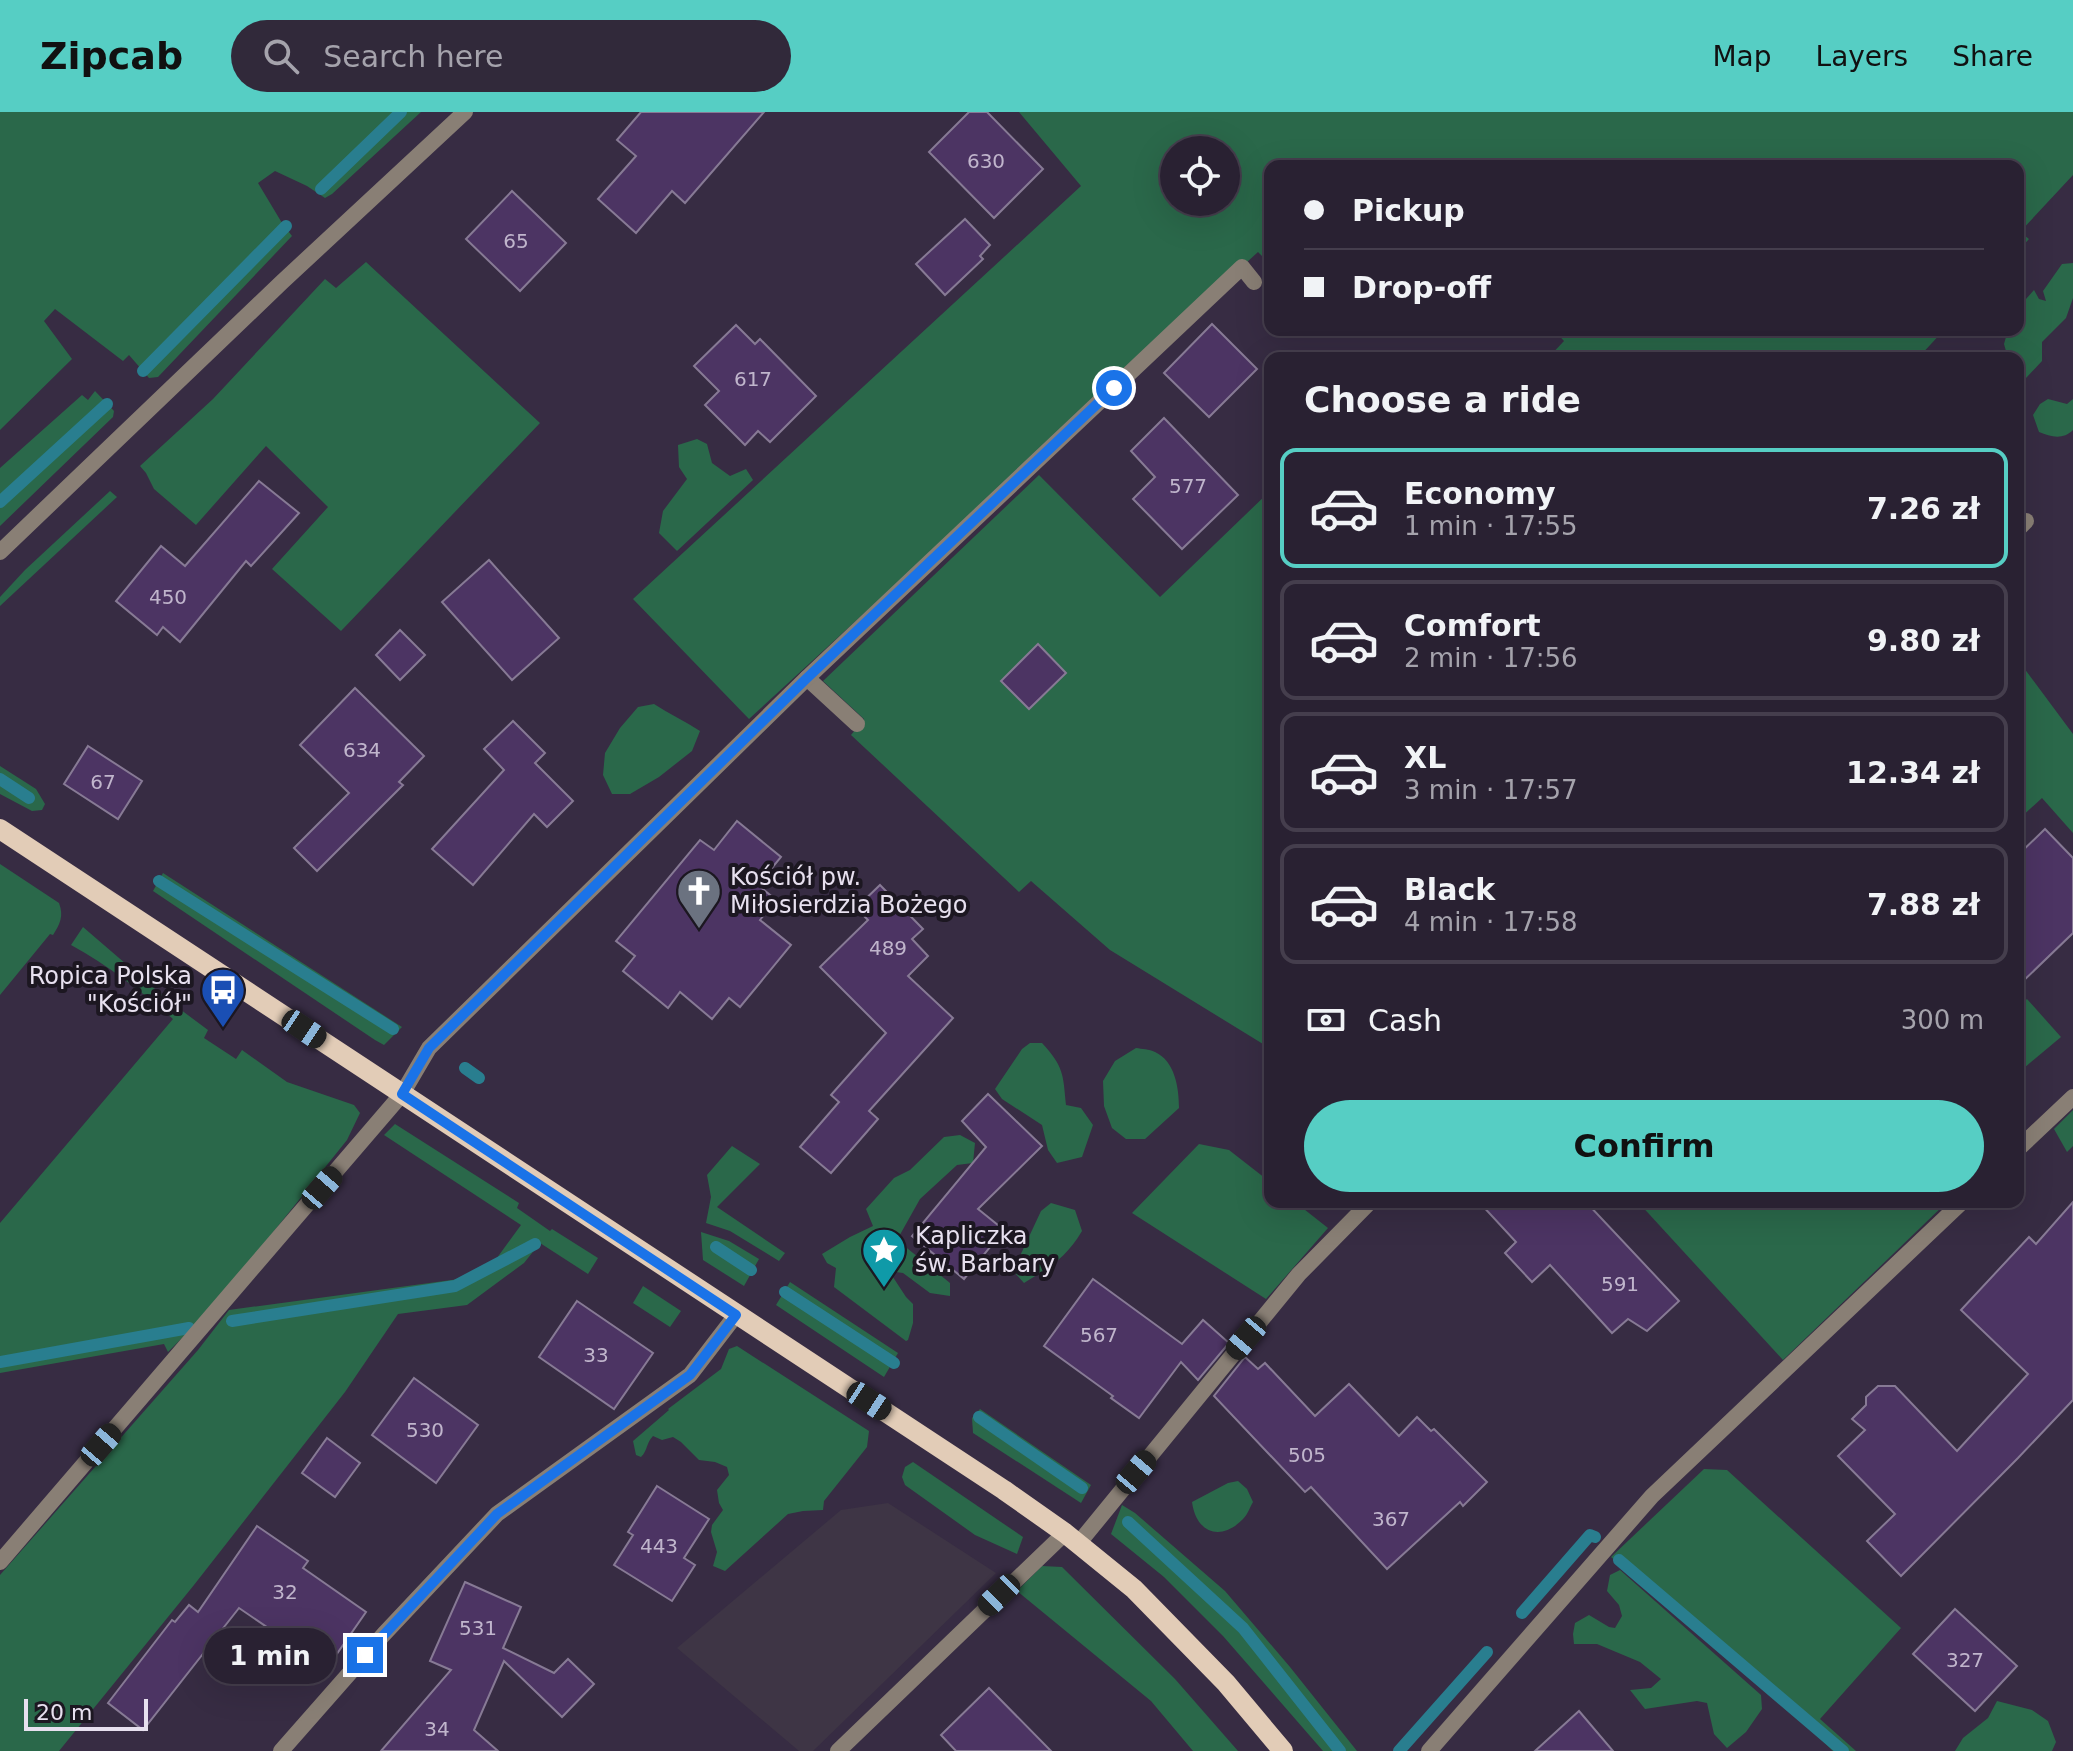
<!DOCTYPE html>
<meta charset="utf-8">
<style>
:root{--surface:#292132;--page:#31293a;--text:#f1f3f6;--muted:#a5a3ac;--line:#453e4d;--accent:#56cec4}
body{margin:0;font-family:"DejaVu Sans",sans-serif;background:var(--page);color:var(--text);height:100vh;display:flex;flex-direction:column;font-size:30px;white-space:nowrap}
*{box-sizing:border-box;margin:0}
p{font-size:26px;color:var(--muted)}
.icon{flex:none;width:44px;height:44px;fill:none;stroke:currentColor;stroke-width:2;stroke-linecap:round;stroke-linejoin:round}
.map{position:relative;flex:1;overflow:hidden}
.drawer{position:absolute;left:1264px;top:240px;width:760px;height:856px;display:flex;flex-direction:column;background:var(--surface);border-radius:16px;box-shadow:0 8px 32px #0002,0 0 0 2px var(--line)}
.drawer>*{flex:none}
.hud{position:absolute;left:1264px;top:48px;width:760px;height:176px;border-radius:16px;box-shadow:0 8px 32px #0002,0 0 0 2px var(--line);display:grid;align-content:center;height:176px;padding:0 40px;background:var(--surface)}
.controls{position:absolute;left:1160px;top:24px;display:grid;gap:16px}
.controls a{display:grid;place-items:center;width:80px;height:80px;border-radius:50%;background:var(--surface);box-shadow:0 8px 32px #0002,0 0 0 2px var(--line);font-size:40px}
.scale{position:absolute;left:24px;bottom:20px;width:124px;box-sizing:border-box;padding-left:8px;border:4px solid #e7e0ef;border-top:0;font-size:22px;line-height:28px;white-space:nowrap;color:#e7e0ef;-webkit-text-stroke:6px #1c1721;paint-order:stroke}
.end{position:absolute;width:36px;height:36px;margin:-18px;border:10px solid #1a73e8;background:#fff;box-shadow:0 0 0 4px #fff}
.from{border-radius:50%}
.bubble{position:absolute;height:56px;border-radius:28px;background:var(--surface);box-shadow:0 8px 32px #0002,0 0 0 2px var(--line);font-size:26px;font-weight:600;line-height:56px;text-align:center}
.car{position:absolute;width:24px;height:48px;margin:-24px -12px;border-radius:10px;box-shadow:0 0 6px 2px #0007;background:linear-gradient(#222 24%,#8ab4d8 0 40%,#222 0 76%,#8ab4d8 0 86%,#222 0)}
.hud b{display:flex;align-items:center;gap:28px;height:76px;font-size:30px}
.hud b+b{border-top:2px solid var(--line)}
.hud i{width:20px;height:20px;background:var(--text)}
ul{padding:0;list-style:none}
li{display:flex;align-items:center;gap:24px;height:120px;margin:0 16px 12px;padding:0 24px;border:4px solid var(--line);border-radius:16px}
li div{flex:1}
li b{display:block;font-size:30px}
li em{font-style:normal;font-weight:600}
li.active{border-color:var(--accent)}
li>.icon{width:72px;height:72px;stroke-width:1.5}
h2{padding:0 40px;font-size:36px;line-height:96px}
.pay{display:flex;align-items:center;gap:20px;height:88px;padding:0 40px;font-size:30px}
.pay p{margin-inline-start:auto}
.cta{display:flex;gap:16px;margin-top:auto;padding:16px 40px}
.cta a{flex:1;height:92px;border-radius:48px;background:var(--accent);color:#111;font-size:32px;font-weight:600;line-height:92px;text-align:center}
header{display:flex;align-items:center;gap:48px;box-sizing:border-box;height:112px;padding:0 40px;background:var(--accent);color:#111}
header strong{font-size:38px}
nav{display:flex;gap:44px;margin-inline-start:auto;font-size:28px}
.search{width:560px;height:72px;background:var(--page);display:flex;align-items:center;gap:20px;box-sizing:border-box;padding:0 28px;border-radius:44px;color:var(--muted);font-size:30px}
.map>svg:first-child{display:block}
.commercial{fill:#3e3545}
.green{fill:#2a684a;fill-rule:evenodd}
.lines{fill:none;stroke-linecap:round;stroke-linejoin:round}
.stream{stroke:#297e8f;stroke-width:12}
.building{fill:#4c3463;stroke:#877a95;stroke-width:2}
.lane{stroke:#897f75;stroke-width:16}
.street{stroke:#897f75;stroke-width:16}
.primary{stroke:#e2ccb7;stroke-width:20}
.route{stroke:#1a73e8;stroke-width:10}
.labels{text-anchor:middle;stroke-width:8;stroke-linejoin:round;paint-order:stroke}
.number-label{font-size:20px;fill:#c0b5cc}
.poi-label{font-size:24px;fill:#e7e0ef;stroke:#1c1721;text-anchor:start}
</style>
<header>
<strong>Zipcab</strong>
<div class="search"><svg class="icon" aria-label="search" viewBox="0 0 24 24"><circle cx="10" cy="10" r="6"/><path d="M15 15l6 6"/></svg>Search here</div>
<nav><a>Map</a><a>Layers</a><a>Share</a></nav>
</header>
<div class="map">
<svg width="2073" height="1639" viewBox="0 0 2073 1639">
<rect width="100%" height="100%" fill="#372c43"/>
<path class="commercial" d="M888 1391 996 1461 813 1639H799L677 1536 841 1398Z"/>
<g class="green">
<path d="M0 0H421L332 82 325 86 307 74 275 59 258 71 282 111 292 124 158 265 149 266 129 243 123 249 55 197 44 209 72 247 0 318Z"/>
<path d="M1019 0H2073V63L2020 120 2029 127 2018 139V54H1400L1392 46 1383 54H1270V152L1258 140 749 607 633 487 1081 74ZM1174 38H1226V90H1174Z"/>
<path d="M366 150 540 311 341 519 272 457 328 395 266 334 196 413 154 377 146 361 140 354 213 287 325 167 336 176Z"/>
<path d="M2073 151V186L2066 206 2042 230V249L2026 266 2018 265V246H2008L2004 232 2008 218H2018V205L2026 201V187L2034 178 2039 187 2046 189 2043 179 2062 152Z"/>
<path d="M1554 218H1944L1918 246H1548L1564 229Z"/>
<path d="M95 279 114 299 113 305 0 414V356L82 283 88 288Z"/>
<path d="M2048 287 2067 292 2073 287V318C2063 328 2051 325 2039 320L2033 303 2040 292Z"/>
<path d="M697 327 707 332 712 351 730 364 746 357 753 368 677 439 659 421 663 399 687 367 679 355 678 333Z"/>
<path d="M1039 363 1160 485 1270 379V925L1263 932 1110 838 1031 769 1019 780 851 623 864 607 823 569Z"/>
<path d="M110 379 117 385 0 494V485L25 458Z"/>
<path d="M2018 548 2073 622V721L2042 686 2018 708Z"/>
<path d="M654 592C669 602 685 609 700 619L692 639 659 665 630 682H612L603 663 605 641 620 616 638 595Z"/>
<path d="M0 654 36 677 45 692 42 698 32 699 0 682Z"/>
<path d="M0 752 59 791C64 804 60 812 53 823L50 822 0 883Z"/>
<path d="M163 761 402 915 384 933 375 928 153 779Z"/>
<path d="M83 815 169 889 208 918 204 926 236 947 242 938 287 970 354 993 360 1001 347 1028 214 1194 168 1240 164 1232 0 1261V1111L173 907C142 880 108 853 71 833Z"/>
<path d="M2027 887 2061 925 2024 956 2018 949V894Z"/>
<path d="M1030 931H1042C1064 955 1063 962 1066 993L1081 996 1093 1013 1082 1045 1057 1051 1048 1038 1042 1013 1002 987 995 977 1022 937Z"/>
<path d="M1136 936C1142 937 1149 937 1155 940 1175 949 1179 976 1179 996L1145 1027H1126L1112 1016 1104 994 1103 969 1115 949Z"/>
<path d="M2073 998V1034L2067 1040 2054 1017Z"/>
<path d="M395 1012 519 1091 517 1096 550 1119 552 1117 598 1146 588 1162 540 1131 524 1151 467 1193 398 1202 345 1280 194 1473 59 1639H0V1463L198 1238 229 1198 459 1167 494 1150 521 1113 384 1023Z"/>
<path d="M960 1023 975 1031 973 1051 957 1053 920 1087 897 1128 950 1171V1184L930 1181 903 1161 889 1159 906 1185 913 1192V1211L908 1228 906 1229 834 1175 836 1156 827 1151 822 1142 850 1125 873 1114 866 1097 894 1066 910 1058 944 1025Z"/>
<path d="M1199 1032 1229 1038 1270 1070V1090H1295L1328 1116 1266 1187 1132 1101Z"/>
<path d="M732 1034 760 1052 717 1095 785 1141 779 1149 730 1119 706 1111 711 1085 707 1063Z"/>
<path d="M1638 1090H1947L1783 1248Z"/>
<path d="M1051 1091 1075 1098 1082 1119C1066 1146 1050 1155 1024 1171L1013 1159 1041 1099Z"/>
<path d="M701 1120 729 1129 759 1147 744 1174 703 1148Z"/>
<path d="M790 1170 898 1241 884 1265 776 1193Z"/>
<path d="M643 1174 681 1199 670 1215 633 1191Z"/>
<path d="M737 1234 869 1319 867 1335 824 1389 823 1398 803 1399 788 1402 725 1459 713 1454 717 1440 711 1420 712 1413 723 1398 719 1391 717 1378 729 1363 727 1355 715 1350 699 1348 681 1330 673 1325 662 1328 653 1324C646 1331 648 1338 641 1345L636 1343 633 1329 669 1298 668 1297 721 1257 729 1237Z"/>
<path d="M980 1297 1091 1373 1081 1391 973 1321 972 1306Z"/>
<path d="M913 1350 1023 1425 1017 1442 975 1423 905 1373 902 1365 905 1355Z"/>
<path d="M1704 1357 1727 1358 1901 1516 1820 1607 1856 1639H1833L1795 1603 1611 1445Z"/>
<path d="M1238 1369 1247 1377 1253 1390C1250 1395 1248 1402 1243 1407 1221 1430 1196 1421 1192 1390L1228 1371Z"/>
<path d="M1122 1393 1135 1401 1225 1479 1290 1555 1357 1639H1323L1223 1524 1164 1465 1111 1422Z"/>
<path d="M1042 1454 1062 1455 1175 1567 1238 1639H1193L1151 1589 1017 1479Z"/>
<path d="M1620 1458 1761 1583 1762 1597 1746 1620 1727 1636 1714 1622 1707 1591 1697 1589 1645 1597 1630 1578 1651 1576 1661 1567 1640 1550 1597 1532H1574L1573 1522 1575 1511 1589 1503 1609 1515 1615 1516 1622 1504 1619 1493 1607 1479 1610 1463Z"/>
<path d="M1997 1589 2032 1598 2048 1609 2056 1630 2052 1639H1955L1963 1626 1988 1606Z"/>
</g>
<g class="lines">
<g class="stream">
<path d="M321 77 401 0"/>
<path d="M143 259 286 114"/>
<path d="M0 390 107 292"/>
<path d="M0 667 29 686"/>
<path d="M159 769 393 917"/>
<path d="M465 956 479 966"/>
<path d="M716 1135 751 1158"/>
<path d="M785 1180 894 1251"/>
<path d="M232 1209 455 1174 535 1132"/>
<path d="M0 1250 189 1216"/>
<path d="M979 1305 1082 1376"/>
<path d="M1128 1410 1243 1516 1340 1639"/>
<path d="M1619 1448 1843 1639"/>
<path d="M1522 1501 1590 1423 1595 1425"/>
<path d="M1399 1639 1487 1540"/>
</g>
</g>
<g class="building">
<path d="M641 0H764L685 91 672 79 636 121 598 87 636 44 617 28Z"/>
<path d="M969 0H987L1043 57 994 106 929 40Z"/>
<path d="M512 79 566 131 520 179 466 127Z"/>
<path d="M965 107 990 133 980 144 983 147 945 183 916 152Z"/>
<path d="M1212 212 1257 257 1209 305 1164 261Z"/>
<path d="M736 213 755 232 760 227 816 284 770 330 758 319 745 333 705 293 719 279 694 254Z"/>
<path d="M1164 306 1238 383 1182 437 1133 387 1155 365 1131 339Z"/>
<path d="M259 369 299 401 251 454 246 449 180 530 163 515 157 523 116 489 161 434 185 454Z"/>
<path d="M489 448 559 526 512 568 442 490Z"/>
<path d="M400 518 425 543 400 568 376 543Z"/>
<path d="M1038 532 1066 561 1029 597 1001 569Z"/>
<path d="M355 576 424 644 399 670 403 673 317 759 294 736 349 681 300 633Z"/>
<path d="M513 609 545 641 535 651 573 689 547 715 534 702 473 773 432 737 504 658 484 637Z"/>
<path d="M88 634 142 669 118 707 64 672Z"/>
<path d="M737 709 781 745 758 773 776 788 760 808 791 833 740 895 729 886 712 907 680 880 668 896 623 859 635 844 616 829 700 728 714 738Z"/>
<path d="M2045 717 2073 746V821L2018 874V743Z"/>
<path d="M880 773 923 817 912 827 928 844 908 864 953 906 869 999 878 1007 831 1061 800 1035 839 990 831 983 886 921 820 855 868 808 856 796Z"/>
<path d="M988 982 1042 1034 978 1097 1004 1118 964 1167 912 1124 986 1035 962 1009Z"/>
<path d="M1479 1090H1586L1679 1189 1647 1219 1628 1207 1612 1221 1550 1153 1532 1170 1505 1141 1516 1130Z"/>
<path d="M2073 1090V1288L2018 1346 1901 1464 1867 1429 1895 1402 1838 1344 1865 1318 1852 1307 1866 1293V1285L1878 1274H1895L1957 1339 2028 1262 1961 1198 2029 1125 2036 1132Z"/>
<path d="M1093 1167 1182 1232 1203 1208 1229 1231 1198 1268 1181 1250 1139 1306 1111 1286 1113 1284 1044 1234Z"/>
<path d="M577 1189 653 1241 614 1297 539 1245Z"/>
<path d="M1245 1245 1258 1257 1265 1251 1315 1304 1349 1272 1399 1324 1417 1305 1431 1319 1434 1317 1487 1370 1463 1394 1460 1390 1387 1457 1311 1375 1305 1380 1214 1284Z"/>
<path d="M414 1266 478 1313 436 1371 372 1323Z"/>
<path d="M327 1326 360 1351 335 1385 302 1361Z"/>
<path d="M657 1374 709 1407 684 1446 695 1453 672 1489 614 1453 633 1423 628 1420Z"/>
<path d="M257 1414 308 1449 303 1456 366 1500 327 1556 239 1496 143 1618 108 1591 172 1508 175 1510 189 1493 198 1500Z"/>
<path d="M465 1470 521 1495 503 1536 554 1561 568 1547 594 1572 562 1605 504 1549 474 1618 498 1639H381L451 1558 430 1549Z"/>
<path d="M1955 1497 2017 1554 1975 1599 1913 1542Z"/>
<path d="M989 1576 1051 1639H956L941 1623Z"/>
<path d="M1579 1599 1613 1639H1535Z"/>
</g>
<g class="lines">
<g class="lane">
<path d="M2018 417 2026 409"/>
<path d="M807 566 857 612"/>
<path d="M1078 1432 1299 1162 1370 1090"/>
<path d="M0 1450 402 982 429 936 807 566 1242 155 1254 170"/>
<path d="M281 1639 384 1522 497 1402 690 1263 736 1203"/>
<path d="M838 1639 1065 1421"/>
</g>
<g class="street">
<path d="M0 440 282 170 465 0"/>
<path d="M2018 1037 2073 985"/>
<path d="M1429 1639 1652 1384 1962 1090"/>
</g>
<path class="primary" d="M0 717 1004 1378 1065 1421 1134 1477 1226 1571 1283 1639"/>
</g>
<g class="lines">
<path class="route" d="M365 1543 497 1402 690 1263 736 1203 402 982 429 936 807 566 1114 276"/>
</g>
<defs>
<g id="church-pin" transform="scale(2.3)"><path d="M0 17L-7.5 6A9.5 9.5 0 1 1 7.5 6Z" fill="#6b7280" stroke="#1c1721"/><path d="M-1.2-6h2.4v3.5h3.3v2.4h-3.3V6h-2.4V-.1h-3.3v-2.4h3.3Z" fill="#fff"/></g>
<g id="bus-pin" transform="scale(2.3)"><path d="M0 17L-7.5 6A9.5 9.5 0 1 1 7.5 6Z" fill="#1a4fb4" stroke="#1c1721"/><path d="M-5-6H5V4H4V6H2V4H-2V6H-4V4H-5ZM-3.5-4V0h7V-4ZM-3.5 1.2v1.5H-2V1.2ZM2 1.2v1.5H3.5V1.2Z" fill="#fff"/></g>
<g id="sight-pin" transform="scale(2.3)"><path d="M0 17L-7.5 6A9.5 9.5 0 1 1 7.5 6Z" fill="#0f9aa8" stroke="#1c1721"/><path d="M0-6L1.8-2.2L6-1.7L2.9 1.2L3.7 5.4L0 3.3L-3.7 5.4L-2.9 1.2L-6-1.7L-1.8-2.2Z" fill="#fff"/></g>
</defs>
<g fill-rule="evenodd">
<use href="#church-pin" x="699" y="779"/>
<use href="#bus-pin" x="223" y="878"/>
<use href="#sight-pin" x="884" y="1138"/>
</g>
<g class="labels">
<g class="number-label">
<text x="986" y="56">630</text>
<text x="516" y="136">65</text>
<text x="753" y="274">617</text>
<text x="1188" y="381">577</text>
<text x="168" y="492">450</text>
<text x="362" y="645">634</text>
<text x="103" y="677">67</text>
<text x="888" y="843">489</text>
<text x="1620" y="1179">591</text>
<text x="1099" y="1230">567</text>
<text x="596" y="1250">33</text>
<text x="425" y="1325">530</text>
<text x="1307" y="1350">505</text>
<text x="1391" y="1414">367</text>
<text x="659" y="1441">443</text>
<text x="285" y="1487">32</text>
<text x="478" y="1523">531</text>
<text x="1965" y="1555">327</text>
<text x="437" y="1624">34</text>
</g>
<g class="poi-label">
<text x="730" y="773">Kościół pw.<tspan x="730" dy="28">Miłosierdzia Bożego</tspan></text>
<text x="192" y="872" text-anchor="end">Ropica Polska<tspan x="192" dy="28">"Kościół"</tspan></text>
<text x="915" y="1132">Kapliczka<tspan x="915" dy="28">św. Barbary</tspan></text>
</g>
</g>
</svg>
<div class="controls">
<a><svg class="icon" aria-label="locate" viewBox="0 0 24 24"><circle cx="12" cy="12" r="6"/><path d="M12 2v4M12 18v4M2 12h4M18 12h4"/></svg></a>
</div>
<div class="scale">20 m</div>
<i class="end from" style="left:1114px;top:276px"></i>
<i class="end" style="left:365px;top:1543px"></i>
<div class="bubble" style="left:204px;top:1516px;width:132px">1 min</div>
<i class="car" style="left:304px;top:917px;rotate:124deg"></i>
<i class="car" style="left:322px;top:1076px;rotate:41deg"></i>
<i class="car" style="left:1246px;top:1226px;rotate:220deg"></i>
<i class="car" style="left:869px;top:1289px;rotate:123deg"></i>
<i class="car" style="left:101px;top:1333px;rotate:41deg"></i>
<i class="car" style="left:1136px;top:1360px;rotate:40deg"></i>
<i class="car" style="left:999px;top:1483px;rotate:226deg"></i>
<div class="hud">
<b><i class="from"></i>Pickup</b>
<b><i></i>Drop-off</b>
</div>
<section class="drawer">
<h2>Choose a ride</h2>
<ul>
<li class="active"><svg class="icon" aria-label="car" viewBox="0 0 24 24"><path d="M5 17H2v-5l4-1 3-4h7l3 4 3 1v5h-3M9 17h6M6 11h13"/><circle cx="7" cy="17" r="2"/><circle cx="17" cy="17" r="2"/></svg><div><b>Economy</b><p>1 min · 17:55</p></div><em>7.26 zł</em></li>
<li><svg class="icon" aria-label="car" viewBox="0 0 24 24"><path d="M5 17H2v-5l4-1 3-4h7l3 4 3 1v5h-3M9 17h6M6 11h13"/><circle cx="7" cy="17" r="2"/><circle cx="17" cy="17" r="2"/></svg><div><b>Comfort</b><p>2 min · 17:56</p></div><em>9.80 zł</em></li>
<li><svg class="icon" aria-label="car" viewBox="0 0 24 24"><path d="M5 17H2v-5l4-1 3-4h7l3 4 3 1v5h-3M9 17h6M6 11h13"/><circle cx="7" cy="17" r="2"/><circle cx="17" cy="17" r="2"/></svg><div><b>XL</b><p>3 min · 17:57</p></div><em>12.34 zł</em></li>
<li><svg class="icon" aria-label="car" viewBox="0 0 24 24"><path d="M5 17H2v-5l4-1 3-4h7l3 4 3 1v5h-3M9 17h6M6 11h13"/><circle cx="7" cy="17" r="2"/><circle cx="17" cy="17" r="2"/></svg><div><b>Black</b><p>4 min · 17:58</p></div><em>7.88 zł</em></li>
</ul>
<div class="pay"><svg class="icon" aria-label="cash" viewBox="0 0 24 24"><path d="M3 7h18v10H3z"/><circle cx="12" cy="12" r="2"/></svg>Cash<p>300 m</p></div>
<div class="cta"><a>Confirm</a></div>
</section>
</div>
